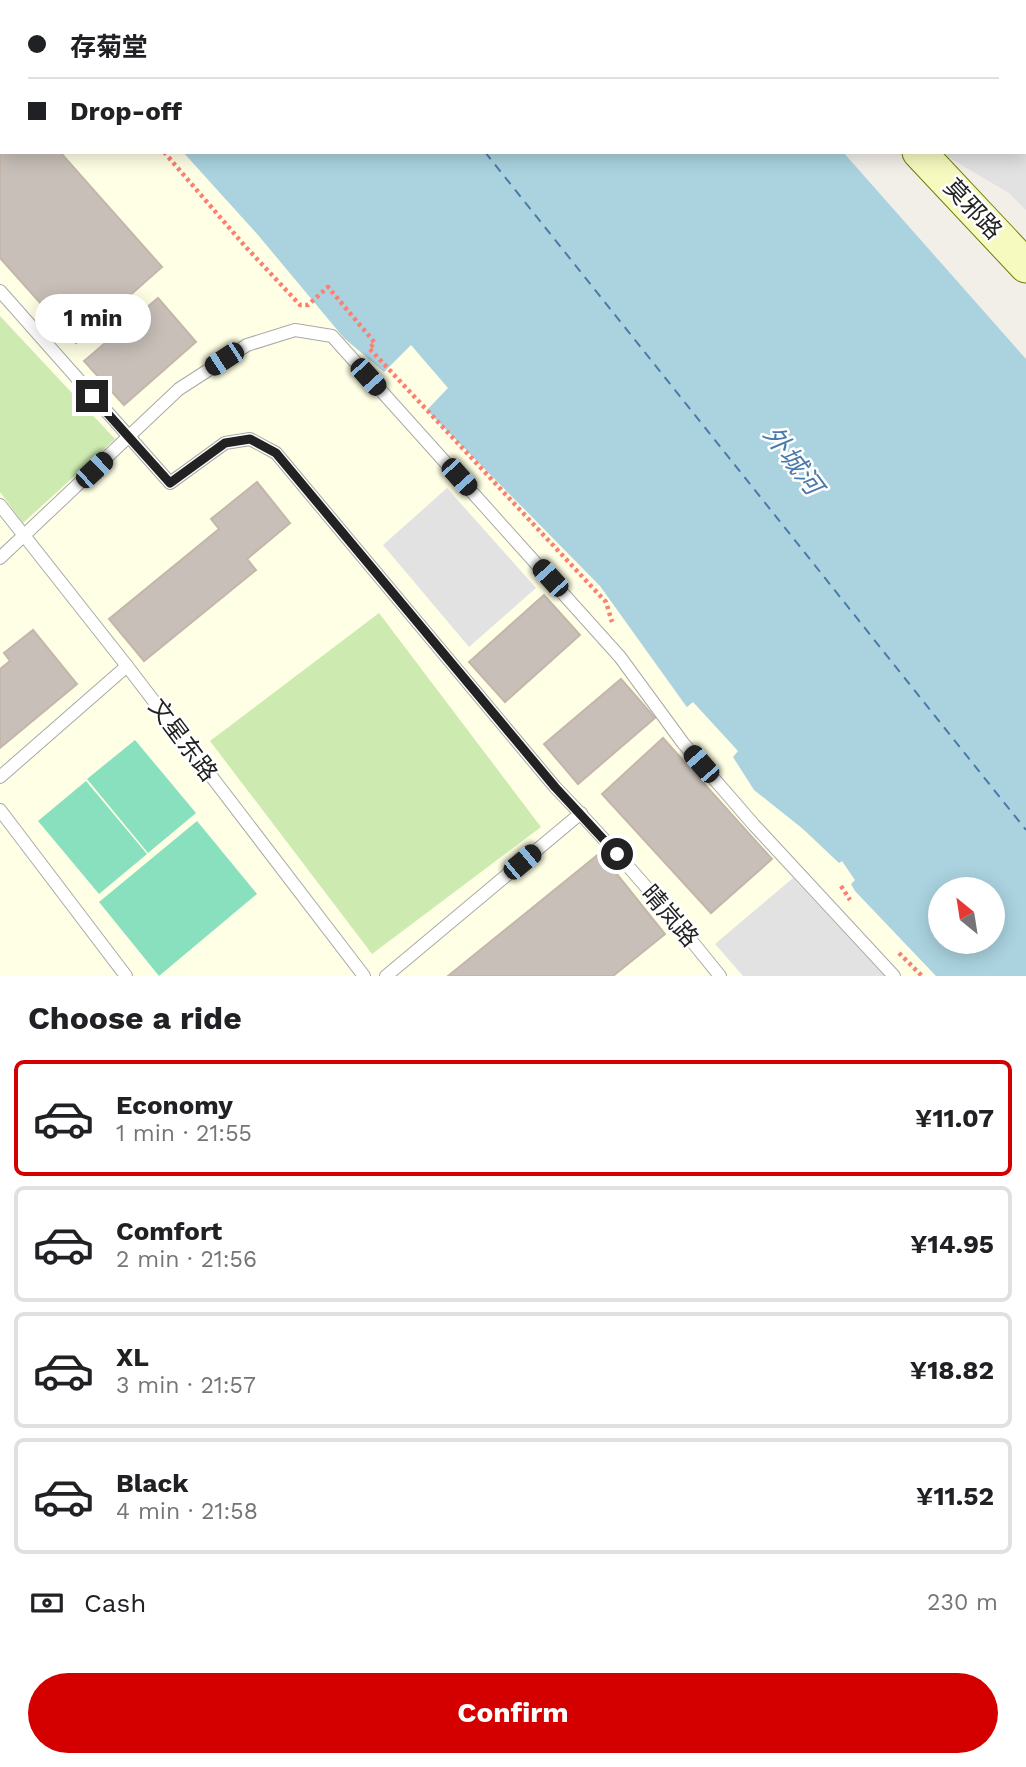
<!DOCTYPE html>
<meta charset="utf-8">
<style>
:root{--surface:#fff;--page:#f6f6f6;--text:#202124;--muted:#757577;--line:#e0e0e0;--accent:#d40000}
body{margin:0;font-family:"Work Sans","Noto Sans SC",sans-serif;background:var(--page);color:var(--text);height:100vh;display:flex;flex-direction:column;font-size:26px;white-space:nowrap}
*{box-sizing:border-box;margin:0}
p{font-size:23px;color:var(--muted)}
.icon{flex:none;width:38px;height:38px;fill:none;stroke:currentColor;stroke-width:2;stroke-linecap:round;stroke-linejoin:round}
.map{position:relative;height:976px;overflow:hidden}
.drawer{display:flex;flex-direction:column;background:var(--surface);flex:1}
.drawer>*{flex:none}
.top-card{position:absolute;left:0px;top:0px;width:1027px;height:154px;box-shadow:0 4px 18px #0003;display:grid;align-content:center;height:154px;padding:0 28px;background:var(--surface)}
.needle{width:46px;rotate:330deg}
.buttons{position:absolute;left:928px;top:877px;display:grid;gap:14px}
.buttons a{display:grid;place-items:center;width:77px;height:77px;border-radius:50%;background:var(--surface);box-shadow:0 4px 18px #0003;font-size:35px}
.end{position:absolute;width:32px;height:32px;margin:-16px;border:9px solid #222;background:#fff;box-shadow:0 0 0 4px #fff}
.from{border-radius:50%}
.bubble{position:absolute;height:49px;border-radius:24px;background:var(--surface);box-shadow:0 4px 18px #0003;font-size:23px;font-weight:700;line-height:49px;text-align:center}
.car{position:absolute;width:21px;height:42px;margin:-21px -10px;border-radius:9px;box-shadow:0 0 5px 2px #0007;background:linear-gradient(#222 24%,#8ab4d8 0 40%,#222 0 76%,#8ab4d8 0 86%,#222 0)}
.top-card b{display:flex;align-items:center;gap:24px;height:66px;font-size:26px}
.top-card b+b{border-top:2px solid var(--line)}
.top-card i{width:18px;height:18px;background:var(--text)}
ul{padding:0;list-style:none}
li{display:flex;align-items:center;gap:21px;height:116px;margin:0 14px 10px;padding:0 14px;border:4px solid var(--line);border-radius:10px}
li div{flex:1}
li b{display:block;font-size:26px}
li em{font-style:normal;font-weight:700}
li.selected{border-color:var(--accent)}
li>.icon{width:63px;height:63px;stroke-width:1.5}
h2{padding:0 28px;font-size:32px;line-height:84px}
.pay{display:flex;align-items:center;gap:18px;height:77px;padding:0 28px;font-size:26px}
.pay p{margin-inline-start:auto}
.primary-button{display:flex;gap:14px;margin-top:auto;padding:14px 28px}
.primary-button a{flex:1;height:80px;border-radius:42px;background:var(--accent);color:#fff;font-size:28px;font-weight:700;line-height:80px;text-align:center}
.map>svg:first-child{display:block}
.education{fill:#ffffe5}
.grass{fill:#cdebb0}
.pitch{fill:#88e0be}
.parking{fill:#e2e2e2}
.water{fill:#aad3df;fill-rule:evenodd}
.lines{fill:none;stroke-linecap:round;stroke-linejoin:round}
.ferry{stroke:#4a7aab;stroke-width:2;stroke-dasharray:9 7;stroke-linecap:butt}
.building{fill:#c7bfb8;stroke:#c4b6ab;stroke-width:2}
.lane-casing{stroke:#a9a9a9;stroke-width:14}
.secondary-casing{stroke:#707d05;stroke-width:35}
.path{stroke:#fa8072;stroke-width:4.5;stroke-dasharray:3.5 3.5;stroke-linecap:butt}
.lane{stroke:#fff;stroke-width:12}
.secondary{stroke:#f7fabf;stroke-width:33}
.route{stroke:#222;stroke-width:9}
.labels{text-anchor:middle;stroke-width:5;stroke-linejoin:round;paint-order:stroke}
.street-label{font-size:24px;fill:#222;stroke:#fff}
.water-label{font-size:26px;font-style:italic;fill:#4a7aab;stroke:#fff}
</style>
<div class="map">
<svg width="1026" height="976" viewBox="0 0 1026 976">
<rect width="100%" height="100%" fill="#f2efe9"/>
<path class="education" d="M0 0H55L57 2H2V152H183L258 235 344 338 384 372 411 345 448 388 427 411 600 586 686 707 693 701 738 751 803 829 839 863 842 861 855 881V891L936 976H0Z"/>
<g class="grass">
<path d="M0 316 115 439 23 523 0 492Z"/>
<path d="M379 613 541 827 372 954 210 741Z"/>
</g>
<g class="pitch">
<path d="M135 740 196 813 148 853 87 779Z"/>
<path d="M86 781 147 854 99 894 38 821Z"/>
<path d="M197 821 257 894 159 976 99 902Z"/>
</g>
<g class="parking">
<path d="M1026 91V210L1009 193 948 157 944 152H1026Z"/>
<path d="M447 488 536 588 469 647 383 545Z"/>
<path d="M793 878 885 976H743L715 944Z"/>
</g>
<g class="water">
<path d="M55 0H708L709 2H57Z"/>
<path d="M183 152H843L1026 359V976H936L855 891 851 884 855 880 842 861 839 863 803 829 754 790 733 757 738 751 693 702 687 707 600 586 427 410 448 388 411 345 384 372 344 338 258 235ZM940 889H992V942H940Z"/>
</g>
<g class="lines">
<g class="ferry">
<path d="M363 0 364 2"/>
<path d="M485 152 1026 830"/>
</g>
</g>
<g class="building">
<path d="M2 115V152H60L162 267 76 343 0 258V116Z"/>
<path d="M158 298 196 342 124 405 84 361Z"/>
<path d="M257 482 290 523 247 559 256 570 144 661 109 619 219 529 211 519Z"/>
<path d="M544 595 580 635 505 702 469 662Z"/>
<path d="M33 630 77 684 0 748V669L10 661 4 653Z"/>
<path d="M621 679 655 718 578 784 544 744Z"/>
<path d="M663 738 772 859 711 913 602 794Z"/>
<path d="M600 853 665 934 613 976H448Z"/>
</g>
<g class="lines">
<g class="lane-casing">
<g id="lane">
<path d="M0 291 170 483 225 443 250 439 276 453 555 787C613 847 668 911 720 976"/>
<path d="M0 505 127 666 364 976"/>
<path d="M0 558 179 389 247 345 295 330 332 336 620 657 683 743 754 825 894 976"/>
<path d="M0 777 127 666"/>
<path d="M0 810 126 976"/>
<path d="M386 976 581 813"/>
</g>
</g>
<g class="secondary-casing">
<g id="secondary">
<path d="M776 0 778 2"/>
<path d="M919 152 1026 266"/>
</g>
</g>
<g class="path">
<path d="M34 0 35 2"/>
<path d="M164 152 244 245 300 305H308L328 287 375 343 369 348 606 602 612 622"/>
<path d="M841 886 850 900"/>
<path d="M899 953 922 976"/>
</g>
<use href="#lane" class="lane"/>
<use href="#secondary" class="secondary"/>
</g>
<g class="lines">
<path class="route" d="M92 396 170 483 225 443 250 439 276 453 555 787 617 854"/>
</g>
<g class="labels">
<g class="street-label">
<text transform="translate(973 209) rotate(47)" y="8">莫邪路</text>
<text transform="translate(183 740) rotate(53)" y="8">文星东路</text>
<text transform="translate(670 916) rotate(49)" y="8">晴岚路</text>
</g>
<g class="water-label">
<text transform="translate(793 460) rotate(53)" y="9">外城河</text>
</g>
</g>
</svg>
<div class="buttons">
<a><svg class="needle" viewBox="-14 -14 28 28"><path d="M0-13l5 13h-10z" fill="#e53935"/><path d="M0 13l5-13h-10z" fill="#757577"/></svg></a>
</div>
<i class="end from" style="left:617px;top:854px"></i>
<i class="end" style="left:92px;top:396px"></i>
<div class="bubble" style="left:35px;top:294px;width:116px">1 min</div>
<i class="car" style="left:224px;top:359px;rotate:237deg"></i>
<i class="car" style="left:368px;top:377px;rotate:138deg"></i>
<i class="car" style="left:94px;top:470px;rotate:47deg"></i>
<i class="car" style="left:459px;top:477px;rotate:138deg"></i>
<i class="car" style="left:550px;top:578px;rotate:318deg"></i>
<i class="car" style="left:701px;top:764px;rotate:319deg"></i>
<i class="car" style="left:522px;top:862px;rotate:50deg"></i>
<div class="top-card">
<b><i class="from"></i>存菊堂</b>
<b><i></i>Drop-off</b>
</div>
</div>
<section class="drawer">
<h2>Choose a ride</h2>
<ul>
<li class="selected"><svg class="icon" aria-label="car" viewBox="0 0 24 24"><path d="M5 17H2v-5l4-1 3-4h7l3 4 3 1v5h-3M9 17h6M6 11h13"/><circle cx="7" cy="17" r="2"/><circle cx="17" cy="17" r="2"/></svg><div><b>Economy</b><p>1 min · 21:55</p></div><em>¥11.07</em></li>
<li><svg class="icon" aria-label="car" viewBox="0 0 24 24"><path d="M5 17H2v-5l4-1 3-4h7l3 4 3 1v5h-3M9 17h6M6 11h13"/><circle cx="7" cy="17" r="2"/><circle cx="17" cy="17" r="2"/></svg><div><b>Comfort</b><p>2 min · 21:56</p></div><em>¥14.95</em></li>
<li><svg class="icon" aria-label="car" viewBox="0 0 24 24"><path d="M5 17H2v-5l4-1 3-4h7l3 4 3 1v5h-3M9 17h6M6 11h13"/><circle cx="7" cy="17" r="2"/><circle cx="17" cy="17" r="2"/></svg><div><b>XL</b><p>3 min · 21:57</p></div><em>¥18.82</em></li>
<li><svg class="icon" aria-label="car" viewBox="0 0 24 24"><path d="M5 17H2v-5l4-1 3-4h7l3 4 3 1v5h-3M9 17h6M6 11h13"/><circle cx="7" cy="17" r="2"/><circle cx="17" cy="17" r="2"/></svg><div><b>Black</b><p>4 min · 21:58</p></div><em>¥11.52</em></li>
</ul>
<div class="pay"><svg class="icon" aria-label="cash" viewBox="0 0 24 24"><path d="M3 7h18v10H3z"/><circle cx="12" cy="12" r="2"/></svg>Cash<p>230 m</p></div>
<div class="primary-button"><a>Confirm</a></div>
</section>
